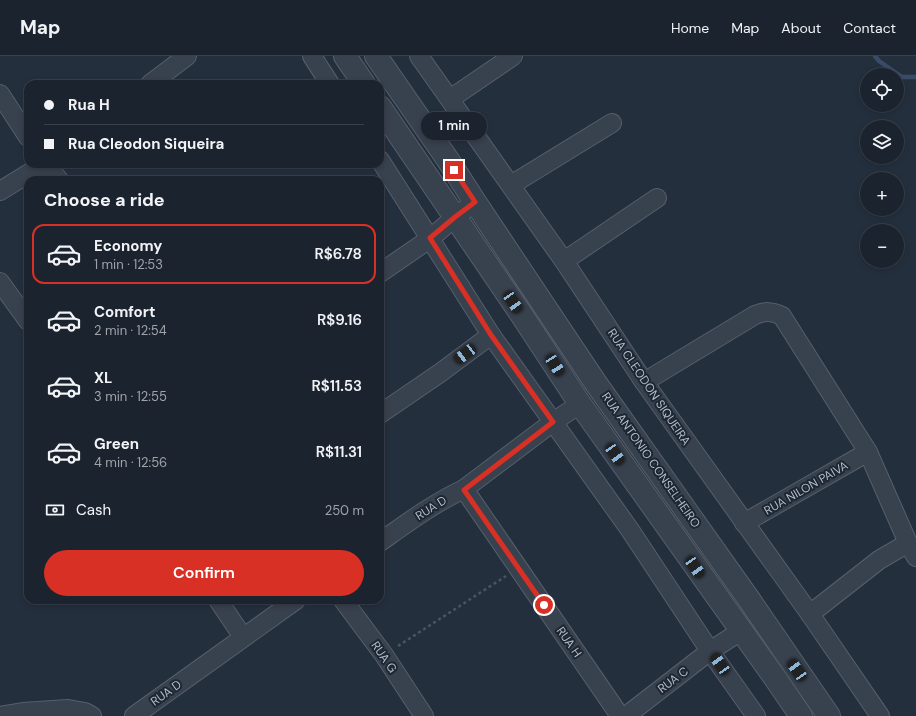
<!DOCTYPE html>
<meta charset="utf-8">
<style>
:root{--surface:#1b232e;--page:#282f3a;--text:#f1f3f6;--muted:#a0a4aa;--line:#39404a;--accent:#d93025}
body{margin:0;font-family:"DM Sans",sans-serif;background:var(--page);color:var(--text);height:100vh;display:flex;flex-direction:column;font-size:15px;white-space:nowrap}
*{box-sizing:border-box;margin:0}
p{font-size:13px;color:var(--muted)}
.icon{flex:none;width:22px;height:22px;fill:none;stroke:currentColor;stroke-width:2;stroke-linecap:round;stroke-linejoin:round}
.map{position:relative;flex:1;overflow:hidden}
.side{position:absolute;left:24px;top:120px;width:360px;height:428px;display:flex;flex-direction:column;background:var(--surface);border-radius:12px;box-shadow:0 2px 6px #0003,0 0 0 1px var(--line)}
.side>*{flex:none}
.top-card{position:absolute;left:24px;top:24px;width:360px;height:88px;border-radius:12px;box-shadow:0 2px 6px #0003,0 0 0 1px var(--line);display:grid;align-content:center;height:88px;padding:0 20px;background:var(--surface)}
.tools{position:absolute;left:860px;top:12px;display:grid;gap:8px}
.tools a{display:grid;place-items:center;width:44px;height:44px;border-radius:50%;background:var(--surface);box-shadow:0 2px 6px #0003,0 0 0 1px var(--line);font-size:20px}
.end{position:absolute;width:18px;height:18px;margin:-9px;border:5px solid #d93025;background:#fff;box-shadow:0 0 0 2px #fff}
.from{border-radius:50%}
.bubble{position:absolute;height:28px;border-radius:14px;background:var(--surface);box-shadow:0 2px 6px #0003,0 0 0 1px var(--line);font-size:13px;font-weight:600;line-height:28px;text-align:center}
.car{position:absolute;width:12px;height:24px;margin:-12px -6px;border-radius:5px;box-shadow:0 0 3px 1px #0007;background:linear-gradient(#222 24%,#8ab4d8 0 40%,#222 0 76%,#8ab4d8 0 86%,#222 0)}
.top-card b{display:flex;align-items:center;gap:14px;height:38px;font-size:15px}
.top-card b+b{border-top:1px solid var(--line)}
.top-card i{width:10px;height:10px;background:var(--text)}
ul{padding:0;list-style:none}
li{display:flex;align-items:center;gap:12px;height:60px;margin:0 8px 6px;padding:0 12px;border:2px solid transparent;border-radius:12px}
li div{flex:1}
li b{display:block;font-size:15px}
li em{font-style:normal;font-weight:600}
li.active{border-color:var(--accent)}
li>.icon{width:36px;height:36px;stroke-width:1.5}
h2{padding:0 20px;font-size:18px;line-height:48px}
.pay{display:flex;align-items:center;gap:10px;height:44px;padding:0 20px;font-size:15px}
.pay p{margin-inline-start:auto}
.cta{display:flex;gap:8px;margin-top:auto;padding:8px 20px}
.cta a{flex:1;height:46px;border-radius:24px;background:var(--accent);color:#fff;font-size:16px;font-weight:600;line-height:46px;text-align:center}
header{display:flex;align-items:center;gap:24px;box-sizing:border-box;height:56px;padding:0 20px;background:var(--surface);border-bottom:1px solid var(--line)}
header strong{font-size:19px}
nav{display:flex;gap:22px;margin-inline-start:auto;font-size:14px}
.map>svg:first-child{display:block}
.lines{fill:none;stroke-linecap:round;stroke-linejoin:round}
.stream{stroke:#394c67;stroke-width:4.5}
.minor-casing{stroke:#565f6c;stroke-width:20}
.tertiary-casing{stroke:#565f6c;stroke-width:24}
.path{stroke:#44595c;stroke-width:2.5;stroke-dasharray:3 3;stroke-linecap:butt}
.minor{stroke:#38414e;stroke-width:18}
.tertiary{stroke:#38414e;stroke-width:22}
.route{stroke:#d93025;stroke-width:5}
.labels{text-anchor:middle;stroke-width:4;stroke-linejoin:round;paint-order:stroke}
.street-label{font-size:12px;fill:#b4bcc9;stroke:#1d2633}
</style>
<header>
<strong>Map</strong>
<nav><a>Home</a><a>Map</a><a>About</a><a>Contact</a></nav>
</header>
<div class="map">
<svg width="916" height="660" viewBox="0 0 916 660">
<rect width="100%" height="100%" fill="#242f3e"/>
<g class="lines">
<path class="stream" d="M875 0 879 5 902 21H916"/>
<g class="minor-casing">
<g id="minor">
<path d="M312 0 330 28"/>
<path d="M419 0 564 205 644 326 810 558 880 660"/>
<path d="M150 28 187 0"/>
<path d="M0 38 28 81"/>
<path d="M450 43 513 0"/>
<path d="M380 104 491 279 630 474 710 595 756 660"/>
<path d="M46 108 59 124"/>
<path d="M511 129 612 67"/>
<path d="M0 135 44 108"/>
<path d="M564 205 657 142"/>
<path d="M380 217 431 182 455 161 475 146"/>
<path d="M0 226 28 265"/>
<path d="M644 326 755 259C765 255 772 255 782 260L868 396 908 487 916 501"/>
<path d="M380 358 440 317 491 279"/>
<path d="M464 433 620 660"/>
<path d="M744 467 868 396"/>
<path d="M380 486C407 467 434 447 464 433L553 366 580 348"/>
<path d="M218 544 243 581"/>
<path d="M343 544 384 599 424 660"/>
<path d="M810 558 879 504 908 487"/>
<path d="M0 660 23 656 68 653 85 656 92 660"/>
<path d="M134 660 296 544"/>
<path d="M626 660 710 595 741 575"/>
</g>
</g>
<g class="tertiary-casing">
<g id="tertiary">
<path d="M345 0 364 28"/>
<path d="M376 0 448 104 475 146 595 326 748 542 829 660"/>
<path d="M380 51 521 258 580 348 775 622 801 660"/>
</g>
</g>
<path class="path" d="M398 590 506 520"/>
<use href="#minor" class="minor"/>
<use href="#tertiary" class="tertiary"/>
</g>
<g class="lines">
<path class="route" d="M454 114 475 146 455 161 430 182 491 279 553 366 464 434 544 549"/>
</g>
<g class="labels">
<g class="street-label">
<text transform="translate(649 331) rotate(56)" y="4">RUA CLEODON SIQUEIRA</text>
<text transform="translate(651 404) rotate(55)" y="4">RUA ANTONIO CONSELHEIRO</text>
<text transform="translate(806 432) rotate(-30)" y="4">RUA NILON PAIVA</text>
<text transform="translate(431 452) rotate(-32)" y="4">RUA D</text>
<text transform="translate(569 586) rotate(55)" y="4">RUA H</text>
<text transform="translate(384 601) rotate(55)" y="4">RUA G</text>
<text transform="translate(673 624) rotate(-37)" y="4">RUA C</text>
<text transform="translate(166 637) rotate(-36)" y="4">RUA D</text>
</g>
</g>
</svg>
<div class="tools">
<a><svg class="icon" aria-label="locate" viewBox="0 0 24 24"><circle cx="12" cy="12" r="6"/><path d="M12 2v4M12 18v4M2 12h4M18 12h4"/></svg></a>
<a><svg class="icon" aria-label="layers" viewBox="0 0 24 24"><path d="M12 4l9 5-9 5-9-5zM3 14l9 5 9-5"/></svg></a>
<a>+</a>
<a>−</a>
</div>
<i class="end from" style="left:544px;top:549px"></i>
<i class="end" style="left:454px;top:114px"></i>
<div class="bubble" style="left:421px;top:56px;width:66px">1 min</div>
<i class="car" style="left:513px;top:246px;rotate:146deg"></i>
<i class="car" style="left:465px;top:298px;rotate:233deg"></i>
<i class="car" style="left:555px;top:309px;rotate:147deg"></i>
<i class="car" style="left:615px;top:398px;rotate:145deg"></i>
<i class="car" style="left:695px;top:511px;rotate:145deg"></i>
<i class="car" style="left:720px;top:608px;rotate:325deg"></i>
<i class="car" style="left:797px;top:614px;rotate:325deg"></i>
<div class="top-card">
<b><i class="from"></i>Rua H</b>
<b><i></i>Rua Cleodon Siqueira</b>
</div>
<section class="side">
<h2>Choose a ride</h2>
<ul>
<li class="active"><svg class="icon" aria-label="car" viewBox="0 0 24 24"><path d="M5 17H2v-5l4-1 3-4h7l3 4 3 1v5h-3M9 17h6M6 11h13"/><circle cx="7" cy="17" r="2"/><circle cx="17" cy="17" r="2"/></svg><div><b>Economy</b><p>1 min · 12:53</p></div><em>R$6.78</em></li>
<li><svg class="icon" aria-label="car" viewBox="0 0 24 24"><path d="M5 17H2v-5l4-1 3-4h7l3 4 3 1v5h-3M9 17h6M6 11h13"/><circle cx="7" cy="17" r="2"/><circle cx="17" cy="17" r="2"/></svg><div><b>Comfort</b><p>2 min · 12:54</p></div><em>R$9.16</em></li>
<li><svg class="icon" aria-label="car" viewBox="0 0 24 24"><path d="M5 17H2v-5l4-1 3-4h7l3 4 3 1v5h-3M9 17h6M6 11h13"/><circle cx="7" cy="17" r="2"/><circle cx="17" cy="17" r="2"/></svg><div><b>XL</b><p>3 min · 12:55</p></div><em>R$11.53</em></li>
<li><svg class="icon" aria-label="car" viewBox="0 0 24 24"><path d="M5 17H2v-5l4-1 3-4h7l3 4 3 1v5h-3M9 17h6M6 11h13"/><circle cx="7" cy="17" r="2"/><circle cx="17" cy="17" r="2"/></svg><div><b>Green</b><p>4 min · 12:56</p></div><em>R$11.31</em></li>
</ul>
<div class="pay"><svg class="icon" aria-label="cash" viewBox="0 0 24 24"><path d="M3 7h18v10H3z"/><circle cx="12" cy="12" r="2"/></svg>Cash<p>250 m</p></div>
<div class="cta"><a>Confirm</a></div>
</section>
</div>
